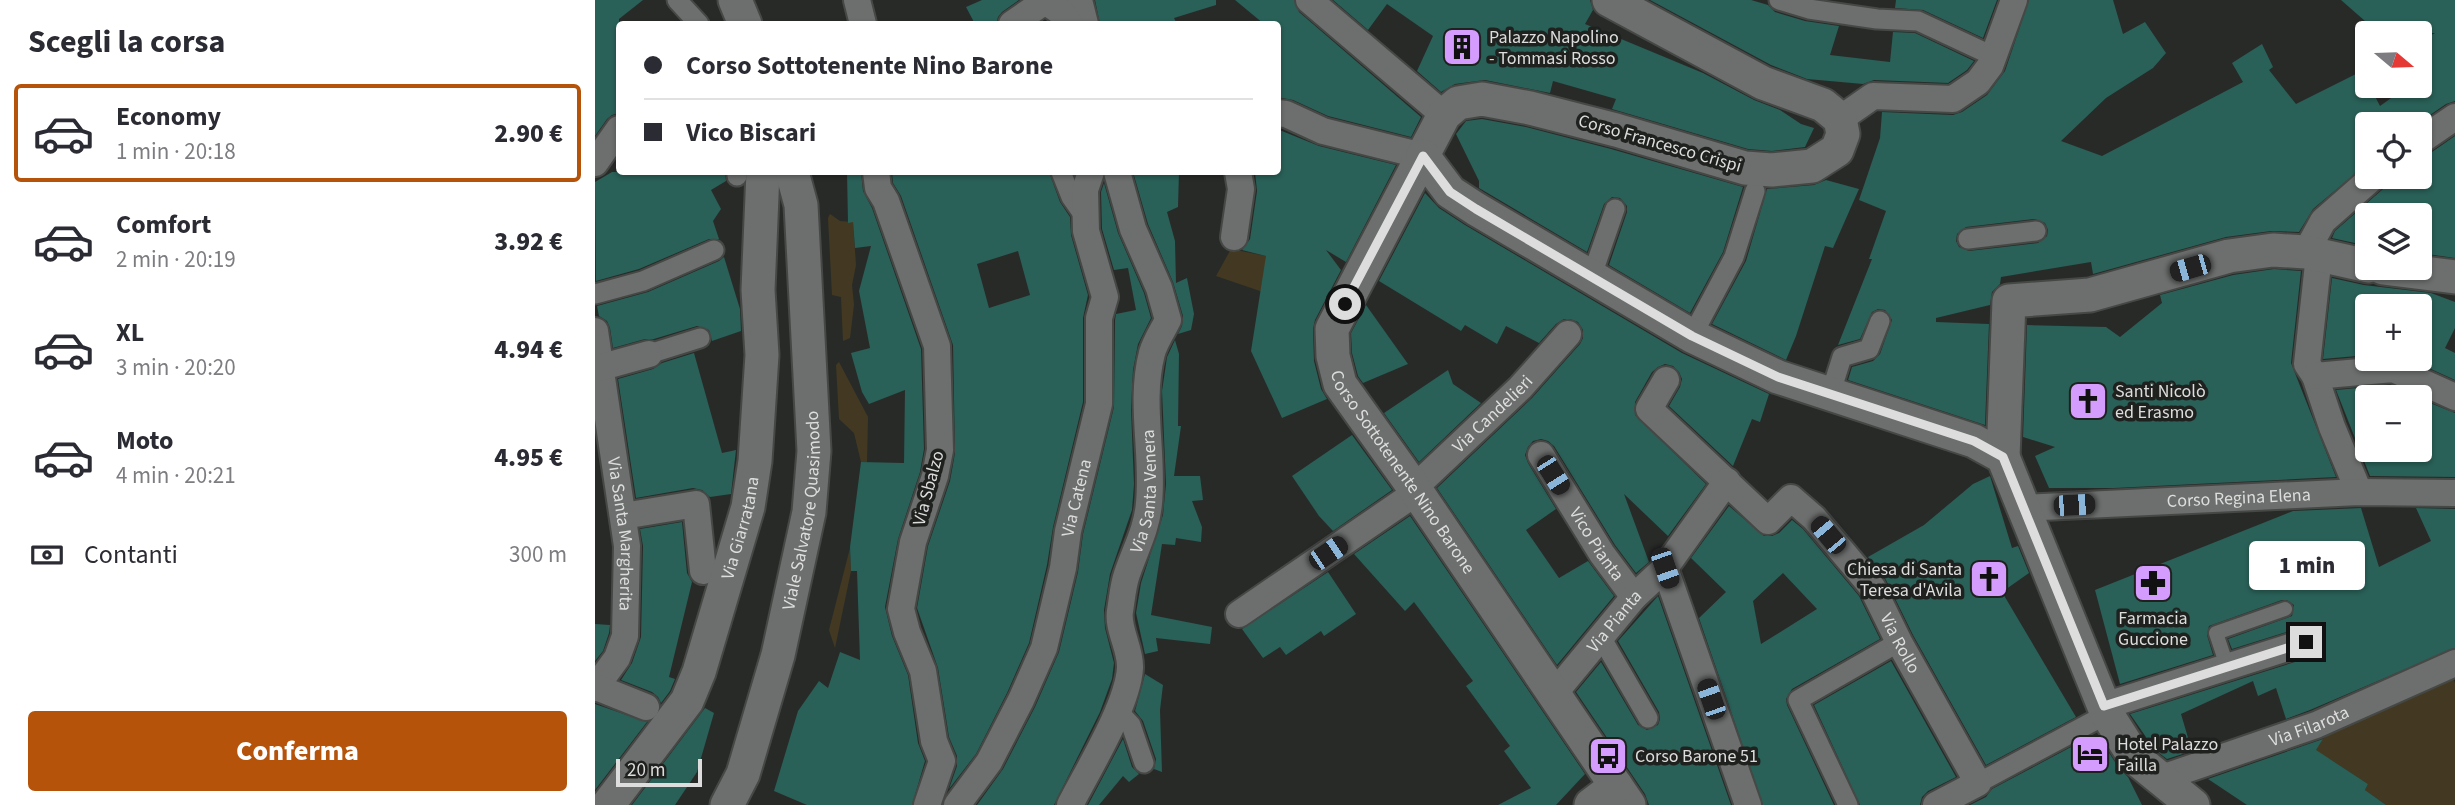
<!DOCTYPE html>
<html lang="it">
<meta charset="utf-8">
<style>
:root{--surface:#fff;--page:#f7f7f7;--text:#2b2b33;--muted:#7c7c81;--line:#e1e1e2;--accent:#b45309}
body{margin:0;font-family:"Source Sans 3",sans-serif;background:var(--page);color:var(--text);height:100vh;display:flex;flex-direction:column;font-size:26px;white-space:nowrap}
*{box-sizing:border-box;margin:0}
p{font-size:23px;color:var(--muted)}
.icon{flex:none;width:38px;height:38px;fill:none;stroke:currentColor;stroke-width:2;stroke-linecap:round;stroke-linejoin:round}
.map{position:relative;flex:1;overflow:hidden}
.panel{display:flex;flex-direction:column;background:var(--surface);width:595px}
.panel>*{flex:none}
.hud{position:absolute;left:21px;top:21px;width:665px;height:154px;border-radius:7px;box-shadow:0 2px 5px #0004;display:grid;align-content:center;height:154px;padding:0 28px;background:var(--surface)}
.needle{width:46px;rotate:109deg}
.fabs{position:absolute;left:1760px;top:21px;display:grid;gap:14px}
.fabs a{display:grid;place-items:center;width:77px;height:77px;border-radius:7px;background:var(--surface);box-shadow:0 2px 5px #0004;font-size:35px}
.scale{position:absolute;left:21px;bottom:18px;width:86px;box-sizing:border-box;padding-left:7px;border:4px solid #dcdddc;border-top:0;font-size:19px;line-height:24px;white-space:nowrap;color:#dcdddc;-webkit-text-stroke:5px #1f211f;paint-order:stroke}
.end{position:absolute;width:32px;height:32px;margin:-16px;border:9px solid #dcdddc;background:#111;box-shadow:0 0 0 4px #111}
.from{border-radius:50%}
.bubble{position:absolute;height:49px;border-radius:7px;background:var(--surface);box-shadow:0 2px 5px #0004;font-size:23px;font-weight:800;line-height:49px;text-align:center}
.car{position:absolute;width:21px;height:42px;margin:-21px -10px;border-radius:9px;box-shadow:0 0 5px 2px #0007;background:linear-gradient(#222 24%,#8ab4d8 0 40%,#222 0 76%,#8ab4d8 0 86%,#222 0)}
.hud b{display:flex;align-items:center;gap:24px;height:66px;font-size:26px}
.hud b+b{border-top:2px solid var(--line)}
.hud i{width:18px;height:18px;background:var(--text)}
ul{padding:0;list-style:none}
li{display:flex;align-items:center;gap:21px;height:98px;margin:0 14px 10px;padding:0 14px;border:4px solid transparent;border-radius:7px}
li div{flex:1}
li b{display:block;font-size:26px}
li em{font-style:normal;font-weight:800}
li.selected{border-color:var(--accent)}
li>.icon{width:63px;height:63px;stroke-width:1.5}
h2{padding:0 28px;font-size:32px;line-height:84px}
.pay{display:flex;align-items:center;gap:18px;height:77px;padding:0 28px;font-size:26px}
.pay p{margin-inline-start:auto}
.primary-button{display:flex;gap:14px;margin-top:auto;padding:14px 28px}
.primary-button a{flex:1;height:80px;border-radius:7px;background:var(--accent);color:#fff;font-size:28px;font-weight:800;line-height:80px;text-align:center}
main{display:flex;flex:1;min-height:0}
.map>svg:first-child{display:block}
.green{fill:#433922}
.building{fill:#296057;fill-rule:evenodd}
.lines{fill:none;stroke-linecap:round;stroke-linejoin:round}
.service-casing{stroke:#464846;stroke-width:18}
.pedestrian-casing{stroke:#464846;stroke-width:23}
.minor-casing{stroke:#464846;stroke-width:30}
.tertiary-casing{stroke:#464846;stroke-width:37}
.service{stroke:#6c6f6d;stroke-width:14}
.pedestrian{stroke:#6c6f6d;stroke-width:19}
.minor{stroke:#6c6f6d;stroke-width:26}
.tertiary{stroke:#6c6f6d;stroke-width:33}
.route{stroke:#dcdddc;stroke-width:9}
.labels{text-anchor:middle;stroke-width:7;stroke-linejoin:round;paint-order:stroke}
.poi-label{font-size:18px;fill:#dcdddc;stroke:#1f211f;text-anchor:start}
.street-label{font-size:18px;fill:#dcdddc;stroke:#1f211f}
</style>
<main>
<section class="panel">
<h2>Scegli la corsa</h2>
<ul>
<li class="selected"><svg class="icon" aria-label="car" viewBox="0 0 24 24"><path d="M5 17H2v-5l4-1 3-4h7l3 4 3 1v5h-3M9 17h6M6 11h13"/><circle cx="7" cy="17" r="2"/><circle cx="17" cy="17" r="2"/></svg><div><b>Economy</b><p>1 min · 20:18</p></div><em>2.90 €</em></li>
<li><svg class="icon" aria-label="car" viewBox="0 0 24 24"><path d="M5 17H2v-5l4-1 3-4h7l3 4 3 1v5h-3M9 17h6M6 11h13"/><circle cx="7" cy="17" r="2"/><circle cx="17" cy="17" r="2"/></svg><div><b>Comfort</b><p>2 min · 20:19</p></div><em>3.92 €</em></li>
<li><svg class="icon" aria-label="car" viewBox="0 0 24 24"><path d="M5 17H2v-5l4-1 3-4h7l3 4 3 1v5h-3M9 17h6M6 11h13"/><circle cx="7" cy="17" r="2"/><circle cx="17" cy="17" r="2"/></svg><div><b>XL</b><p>3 min · 20:20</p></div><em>4.94 €</em></li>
<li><svg class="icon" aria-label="car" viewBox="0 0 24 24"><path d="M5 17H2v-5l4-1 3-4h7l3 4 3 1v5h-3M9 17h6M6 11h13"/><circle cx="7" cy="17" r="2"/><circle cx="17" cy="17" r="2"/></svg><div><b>Moto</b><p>4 min · 20:21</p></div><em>4.95 €</em></li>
</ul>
<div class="pay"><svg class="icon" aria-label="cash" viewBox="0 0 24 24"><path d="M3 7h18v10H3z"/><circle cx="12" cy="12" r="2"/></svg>Contanti<p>300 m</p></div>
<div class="primary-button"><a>Conferma</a></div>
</section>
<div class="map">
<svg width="1860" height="805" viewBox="0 0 1860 805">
<rect width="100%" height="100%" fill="#282a28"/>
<g class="green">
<path d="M235 214 245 221 258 222 261 265 257 285 259 305 255 338 248 341 246 297 237 295 233 218Z"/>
<path d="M636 249 676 257 740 292 725 305 665 291 621 276Z"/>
<path d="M244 362 273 417 272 462H266L259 433 244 419 241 365Z"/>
<path d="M255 548 256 571 240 648 234 630Z"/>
<path d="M1858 679 1860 683V805H1791L1770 790 1773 784 1736 760 1718 753 1733 732 1728 727Z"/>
</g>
<g class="building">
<path d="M0 0H48L24 19V113L17 115 12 119 0 136Z"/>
<path d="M387 0H424L407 12 403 17 401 24H380L371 7Z"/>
<path d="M500 0H621V5L579 18 582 24H505Z"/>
<path d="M640 0H699L704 12 826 117 816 137 733 116 698 100 682 97V24H669Z"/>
<path d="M738 0H995L998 10 990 24 1108 73 1159 100 1185 110 1206 124 1219 128 1210 147 1177 151 1153 149 1017 109 1021 99 958 81 955 93 890 80 860 84 846 92 822 71 838 36 792 4 773 30Z"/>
<path d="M1055 0H1156L1173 5 1180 12 1210 21 1244 26 1235 55 1295 62 1298 32 1320 33 1379 61 1372 70 1353 83 1279 80 1268 84 1212 79 1176 65Z"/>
<path d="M1301 0H1402L1388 38 1328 10 1300 8Z"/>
<path d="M1434 0H1518L1528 34 1550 22 1571 53 1558 68 1511 98 1466 141 1507 156 1648 82 1637 63 1667 44 1678 67 1674 70 1701 104 1767 71 1785 106 1813 86H1825V41L1840 33H1795L1770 21 1746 0H1860V101L1851 104 1822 124H1762L1773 144V163L1718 209 1704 232 1676 231 1631 237 1498 274 1496 262 1406 277 1405 284 1397 292 1395 305 1341 318V322L1394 324 1390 425 1253 380 1257 367 1278 361 1285 354 1297 320 1290 310 1283 309 1277 312 1265 339 1243 345 1277 259H1274L1291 211 1264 200 1285 138 1287 112 1358 115 1367 112 1392 95 1410 71ZM1440 219 1450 223 1453 230 1452 236 1443 243 1374 251 1364 247 1361 241 1362 234 1371 227Z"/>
<path d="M887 119 931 127 1016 149 1148 187 1128 252 1095 313 1014 265 1032 212V206L1025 198 1017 197 1009 204 992 252 884 188V181L861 134 871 121Z"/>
<path d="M682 129 724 146 801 165 751 262 731 250 746 270 720 320 718 329 719 361 726 389 732 399 687 418 656 351 671 256 647 250 655 239 662 191 660 172H682Z"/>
<path d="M1860 136V258L1825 253V215H1773V246L1737 238 1740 231 1788 189 1793 177H1825V157L1834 154Z"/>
<path d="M17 172H130L131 181 116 190 126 209 118 221 124 239H114L44 269 1 281 0 182Z"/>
<path d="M252 172H266L268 191 277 208 326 349 329 449 325 472 303 539 290 607 297 636 313 675 323 743 330 761 317 805H212L179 791 203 711 224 681 233 688 245 652 265 660 262 571H256L255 547 266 462 309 463 310 390 274 404 267 392 256 353 275 348 264 291 276 246 260 248 258 222 253 223Z"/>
<path d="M297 172H454L465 202 475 217 476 235 493 295 488 318V402L458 527 452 565 434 643 412 693 381 754 354 789 362 766V756L354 737 343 668 322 608 333 546 355 481 360 453 358 345 306 196 298 183ZM423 251 435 295 394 308 382 264Z"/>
<path d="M538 172H584L583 207 572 212 580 241 581 283 592 278 599 314 596 330 583 334 587 326 588 316 578 282 553 224Z"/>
<path d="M1231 180 1264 189 1238 248 1230 246 1201 336 1191 360 1117 324 1151 261 1172 189 1219 185Z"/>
<path d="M509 183 523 233 549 293 556 318 543 344 538 370 536 409 539 484 537 510 515 574 509 610 510 628 519 663 517 679 505 712 459 805H382L408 769 440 707 464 652 483 572 488 534 519 407 520 320 521 314 541 310 533 268 519 270 507 229 506 192Z"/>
<path d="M830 193 844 208 870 225 1087 353 1174 394 1165 422 1157 419 1138 466 1074 406 1085 387 1087 379 1084 372 1078 366 1070 364 1063 367 1057 372 1040 402V415L1111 484 1073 536 1029 494 1054 562 1041 573 1020 545 959 446 953 441 946 439 938 441 933 447 930 455 933 463 961 509 931 530 964 578 993 561 1019 596 962 665 842 488 937 398 985 344 988 338V330L983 322 975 319H969L961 324 944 343 911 326 902 344 870 325 866 331 784 281Z"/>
<path d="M129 257 145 309 146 331 117 341 114 330 102 326 59 339H50L18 348 15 328 12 321 4 316 2 306 53 292 124 261Z"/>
<path d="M1679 269 1706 271 1696 363 1741 477 1519 488H1454L1440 456 1460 447 1428 437 1432 325 1511 327 1525 337 1567 303 1565 295 1638 275Z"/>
<path d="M1737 278 1769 285 1836 293 1860 302V328L1850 348 1860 353V380L1814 359H1825V306H1773V355L1728 359Z"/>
<path d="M771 305 813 364 768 383 763 376 757 353 756 333Z"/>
<path d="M580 340 584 354 583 426H586L579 476H605L608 500 597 501 607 527 606 542 581 538 580 545 567 544 556 615 617 627 615 644 561 638 563 651 550 654 541 613 546 583 568 515 571 484 567 391 572 357Z"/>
<path d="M99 353 127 453 141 450 136 494 115 497 107 490 98 488 41 498 23 379 58 369 67 363Z"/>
<path d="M853 370 858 384 886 403 824 462 789 413Z"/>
<path d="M1795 385 1822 397H1773V450H1825V399L1860 413V477L1775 476 1741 390Z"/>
<path d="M757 435 797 490 738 531 724 516 697 476Z"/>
<path d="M1395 476 1417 548 1423 546 1434 573 1407 592 1481 717 1391 765 1318 635 1291 580 1273 557 1329 525 1378 484Z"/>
<path d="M1134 506 1169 536H1177L1184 533 1197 520 1208 529 1264 596 1285 639 1197 689 1191 699 1192 705 1239 805H1168L1104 618 1131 592 1096 558ZM1188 573 1222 609 1166 644 1158 601Z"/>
<path d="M1766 508 1784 567 1836 541 1821 508 1860 509V648L1715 710 1691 719 1681 688 1663 696 1658 681 1586 714 1597 751 1572 759 1560 750 1535 714 1716 657 1722 653 1726 646V637L1722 631 1715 627H1707L1637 649 1633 639 1697 616 1699 605 1692 600H1687L1614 626 1612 635 1618 655 1525 684 1500 590 1698 511Z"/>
<path d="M815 516 990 774 961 805H903L936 788 909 751 915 746 871 686 878 681 819 602 810 611 759 554Z"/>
<path d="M87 522 92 573 97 582 74 677 80 679 75 691 66 703 63 697 57 692 26 680 37 663 46 637 48 546 45 529Z"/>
<path d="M733 572 761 614 729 636 726 631 691 655 685 647 668 658 647 629Z"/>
<path d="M1063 596 1136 805H1054L1050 794 981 692 1006 662 1043 725 1052 730 1063 725 1065 719 1064 712 1023 641Z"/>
<path d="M0 624 15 625 14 633 8 651 0 661Z"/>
<path d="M1296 661 1361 777 1333 791 1327 797 1325 805H1265L1219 705Z"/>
<path d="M550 674 568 685 565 710 567 772 559 769 561 759 548 721 540 711Z"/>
<path d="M0 704 52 722 0 790Z"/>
<path d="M110 708 119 713 102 772 80 805H37Z"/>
<path d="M1503 736 1524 768 1533 777 1547 805H1375L1391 797 1397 789 1493 738 1495 740Z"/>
<path d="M528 739 537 767 544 774 534 782 528 776 504 805H493Z"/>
<path d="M1728 739 1721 750 1773 784 1770 790 1791 805H1652L1613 779Z"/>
</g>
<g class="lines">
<g class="service-casing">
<path id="service" d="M1632 666 1621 633 1690 609"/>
</g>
<g class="pedestrian-casing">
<g id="pedestrian">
<path d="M82 0 104 24"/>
<path d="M1184 0 1214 9 1282 19 1323 21 1400 57"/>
<path d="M142 172V176"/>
<path d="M466 172 476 197 490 217"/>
<path d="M1373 239 1441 231"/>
<path d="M996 278 1020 209"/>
<path d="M0 294 48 281 119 250"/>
<path d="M1097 336 1139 257 1160 191"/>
<path d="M54 354 105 338"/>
<path d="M1235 395 1247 357 1274 349 1285 321"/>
<path d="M1006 637 1053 718"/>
<path d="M523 711 536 725 549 763"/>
<path d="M1383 783 1512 714"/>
<path d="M1253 805 1203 700 1304 642"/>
</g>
</g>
<g class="minor-casing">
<g id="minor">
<path d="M262 0 268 24"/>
<path d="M484 0 490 24"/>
<path d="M714 0 849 115"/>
<path d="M417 24 450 1 467 13 475 24"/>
<path d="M682 113 691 114 728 131 828 156"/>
<path d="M1245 119 1278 96 1358 99 1383 82 1395 66 1419 0"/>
<path d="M1825 141 1860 117"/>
<path d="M0 163 24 129"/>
<path d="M281 172 283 188 291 201 342 346 345 450 340 476 318 542 306 609 312 632 328 671 339 741 347 761 332 805"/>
<path d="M639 237 646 189 643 172"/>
<path d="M1711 252 1728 221 1778 177"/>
<path d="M1724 255 1712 364 1720 376 1737 427 1764 492"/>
<path id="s1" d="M0 331 32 546 30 636 22 658 0 688"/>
<path d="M0 369 54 354"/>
<path d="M1720 376 1798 369 1860 397"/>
<path id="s2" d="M1071 380 1054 409 1173 521 1196 498 1219 518 1277 587 1304 642 1383 783 1341 805"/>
<path id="s3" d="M946 455 1007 554 1039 597"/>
<path id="s4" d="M819 488 925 388 973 334"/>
<path id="s5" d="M1427 508 1764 492 1860 493"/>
<path d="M28 516 101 504 108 571"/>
<path d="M1070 568 1153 805"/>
<path d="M644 614 822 492"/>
<path d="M1 687 51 707"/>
<path id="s6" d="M958 695 1039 597 1070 568 1132 481"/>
<path d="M1509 706 1711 642"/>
<path id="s7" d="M1564 779 1721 725 1860 663"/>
<path id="s8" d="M362 805 394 762 426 700 449 648 468 568 473 531 504 404V318L510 297 491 231 490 190 496 172"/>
<path id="s9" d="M475 805C493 770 533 705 535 668 536 649 522 629 525 611 527 599 528 585 532 574 540 550 552 529 554 503 559 453 544 403 557 353 560 342 568 330 573 320L564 288 538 229 522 172"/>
</g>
</g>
<g class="tertiary-casing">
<g id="tertiary">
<path d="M140 0 150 24"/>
<path id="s10" d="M1014 0 1168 83 1228 105 1245 119 1248 134 1242 150 1217 166 1177 170 1150 168 1021 130 935 108 887 99 863 103 849 115 737 329 738 356 745 384 822 492 1034 805"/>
<path d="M828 156 855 192 881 209 1097 336 1183 377 1379 441 1408 457 1512 714 1540 758 1598 805"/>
<path d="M1788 268 1860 277"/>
<path d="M1408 457 1414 301 1495 295 1634 256 1678 250 1711 252 1773 266"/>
<path id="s11" d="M13 805 92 701 104 672 153 507 160 461 167 355 163 290 168 172"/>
<path id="s12" d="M132 805 148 774 183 655 214 512 219 451 206 205 197 172"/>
<path d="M996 805 1021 786"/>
</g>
</g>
<use href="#service" class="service"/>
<use href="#pedestrian" class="pedestrian"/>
<use href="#minor" class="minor"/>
<use href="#tertiary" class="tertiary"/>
</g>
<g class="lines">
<path class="route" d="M750 304 828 156 855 192 881 209 1097 336 1183 377 1379 441 1408 457 1509 706 1711 642"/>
</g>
<defs>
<g id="building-square" transform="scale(2.0125)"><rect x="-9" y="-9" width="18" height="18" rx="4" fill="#d49cfc" stroke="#1f211f"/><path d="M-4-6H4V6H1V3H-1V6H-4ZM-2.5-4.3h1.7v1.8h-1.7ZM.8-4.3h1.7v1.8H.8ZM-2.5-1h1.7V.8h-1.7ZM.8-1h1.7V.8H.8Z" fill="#111"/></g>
<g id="church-square" transform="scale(2.0125)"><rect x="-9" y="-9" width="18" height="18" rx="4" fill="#d49cfc" stroke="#1f211f"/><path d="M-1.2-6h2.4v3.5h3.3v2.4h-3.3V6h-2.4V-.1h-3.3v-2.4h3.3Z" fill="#111"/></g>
<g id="pharmacy-square" transform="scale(2.0125)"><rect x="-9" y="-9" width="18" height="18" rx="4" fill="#d49cfc" stroke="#1f211f"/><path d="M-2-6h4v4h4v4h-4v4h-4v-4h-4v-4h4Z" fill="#111"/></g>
<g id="hotel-square" transform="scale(2.0125)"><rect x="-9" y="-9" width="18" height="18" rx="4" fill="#d49cfc" stroke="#1f211f"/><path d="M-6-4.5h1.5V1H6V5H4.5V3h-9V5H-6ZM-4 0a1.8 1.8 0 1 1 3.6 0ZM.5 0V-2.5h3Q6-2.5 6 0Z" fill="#111"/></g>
<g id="bus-square" transform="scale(2.0125)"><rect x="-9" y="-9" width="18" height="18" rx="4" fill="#d49cfc" stroke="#1f211f"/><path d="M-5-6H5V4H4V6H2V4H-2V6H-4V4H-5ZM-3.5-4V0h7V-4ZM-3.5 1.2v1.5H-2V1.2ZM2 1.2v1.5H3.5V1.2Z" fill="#111"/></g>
</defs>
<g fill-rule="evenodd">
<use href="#building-square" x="867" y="47"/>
<use href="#church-square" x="1493" y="401"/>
<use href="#church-square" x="1394" y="579"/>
<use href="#pharmacy-square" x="1558" y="583"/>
<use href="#hotel-square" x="1495" y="754"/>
<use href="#bus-square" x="1013" y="756"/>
</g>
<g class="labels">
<g class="poi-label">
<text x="894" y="43">Palazzo Napolino<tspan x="894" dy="21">- Tommasi Rosso</tspan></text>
<text x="1520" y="397">Santi Nicolò<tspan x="1520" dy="21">ed Erasmo</tspan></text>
<text x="1367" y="575" text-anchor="end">Chiesa di Santa<tspan x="1367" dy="21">Teresa d'Avila</tspan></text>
<text x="1558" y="624" text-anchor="middle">Farmacia<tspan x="1558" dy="21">Guccione</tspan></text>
<text x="1522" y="750">Hotel Palazzo<tspan x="1522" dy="21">Failla</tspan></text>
<text x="1040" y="762">Corso Barone 51</text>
</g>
<g class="street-label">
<text transform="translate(1065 143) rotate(16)" y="6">Corso Francesco Crispi</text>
<text dy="6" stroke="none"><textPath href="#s4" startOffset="108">Via Candelieri</textPath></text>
<text dy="6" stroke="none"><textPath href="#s10" startOffset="1110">Corso Sottotenente Nino Barone</textPath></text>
<text transform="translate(333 488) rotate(-75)" y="6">Via Sbalzo</text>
<text dy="6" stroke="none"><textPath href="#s9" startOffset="332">Via Santa Venera</textPath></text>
<text dy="6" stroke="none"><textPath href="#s8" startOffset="334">Via Catena</textPath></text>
<text dy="6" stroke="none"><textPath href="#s5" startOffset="217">Corso Regina Elena</textPath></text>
<text dy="6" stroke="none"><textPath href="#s12" startOffset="306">Viale Salvatore Quasimodo</textPath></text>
<text dy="6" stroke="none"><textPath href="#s11" startOffset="312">Via Giarratana</textPath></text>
<text dy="6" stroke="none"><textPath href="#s1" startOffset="205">Via Santa Margherita</textPath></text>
<text dy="6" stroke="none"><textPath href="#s3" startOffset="105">Vico Pianta</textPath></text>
<text dy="6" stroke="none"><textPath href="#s6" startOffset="96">Via Pianta</textPath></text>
<text dy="6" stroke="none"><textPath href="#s2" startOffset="413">Via Rollo</textPath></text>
<text dy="6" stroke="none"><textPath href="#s7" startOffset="159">Via Filarota</textPath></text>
</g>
</g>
</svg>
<div class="fabs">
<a><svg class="needle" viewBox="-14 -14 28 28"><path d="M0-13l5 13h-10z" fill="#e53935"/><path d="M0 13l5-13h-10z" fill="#7c7c81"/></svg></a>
<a><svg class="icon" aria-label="locate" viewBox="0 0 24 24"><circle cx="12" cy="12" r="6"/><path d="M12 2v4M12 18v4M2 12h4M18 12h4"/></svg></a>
<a><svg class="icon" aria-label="layers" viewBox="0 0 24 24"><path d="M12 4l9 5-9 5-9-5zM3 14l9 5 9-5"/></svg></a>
<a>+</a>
<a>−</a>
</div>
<div class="scale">20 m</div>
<i class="end from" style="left:750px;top:304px"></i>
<i class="end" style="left:1711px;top:642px"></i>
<div class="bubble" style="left:1654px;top:541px;width:116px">1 min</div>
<i class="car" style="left:1595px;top:268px;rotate:254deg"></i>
<i class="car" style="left:958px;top:475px;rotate:148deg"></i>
<i class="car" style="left:1479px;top:505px;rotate:87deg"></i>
<i class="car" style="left:1233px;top:535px;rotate:320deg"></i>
<i class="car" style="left:733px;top:553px;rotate:56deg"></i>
<i class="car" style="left:1070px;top:568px;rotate:161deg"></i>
<i class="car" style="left:1116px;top:699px;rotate:341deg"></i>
<div class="hud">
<b><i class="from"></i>Corso Sottotenente Nino Barone</b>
<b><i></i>Vico Biscari</b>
</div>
</div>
</main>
